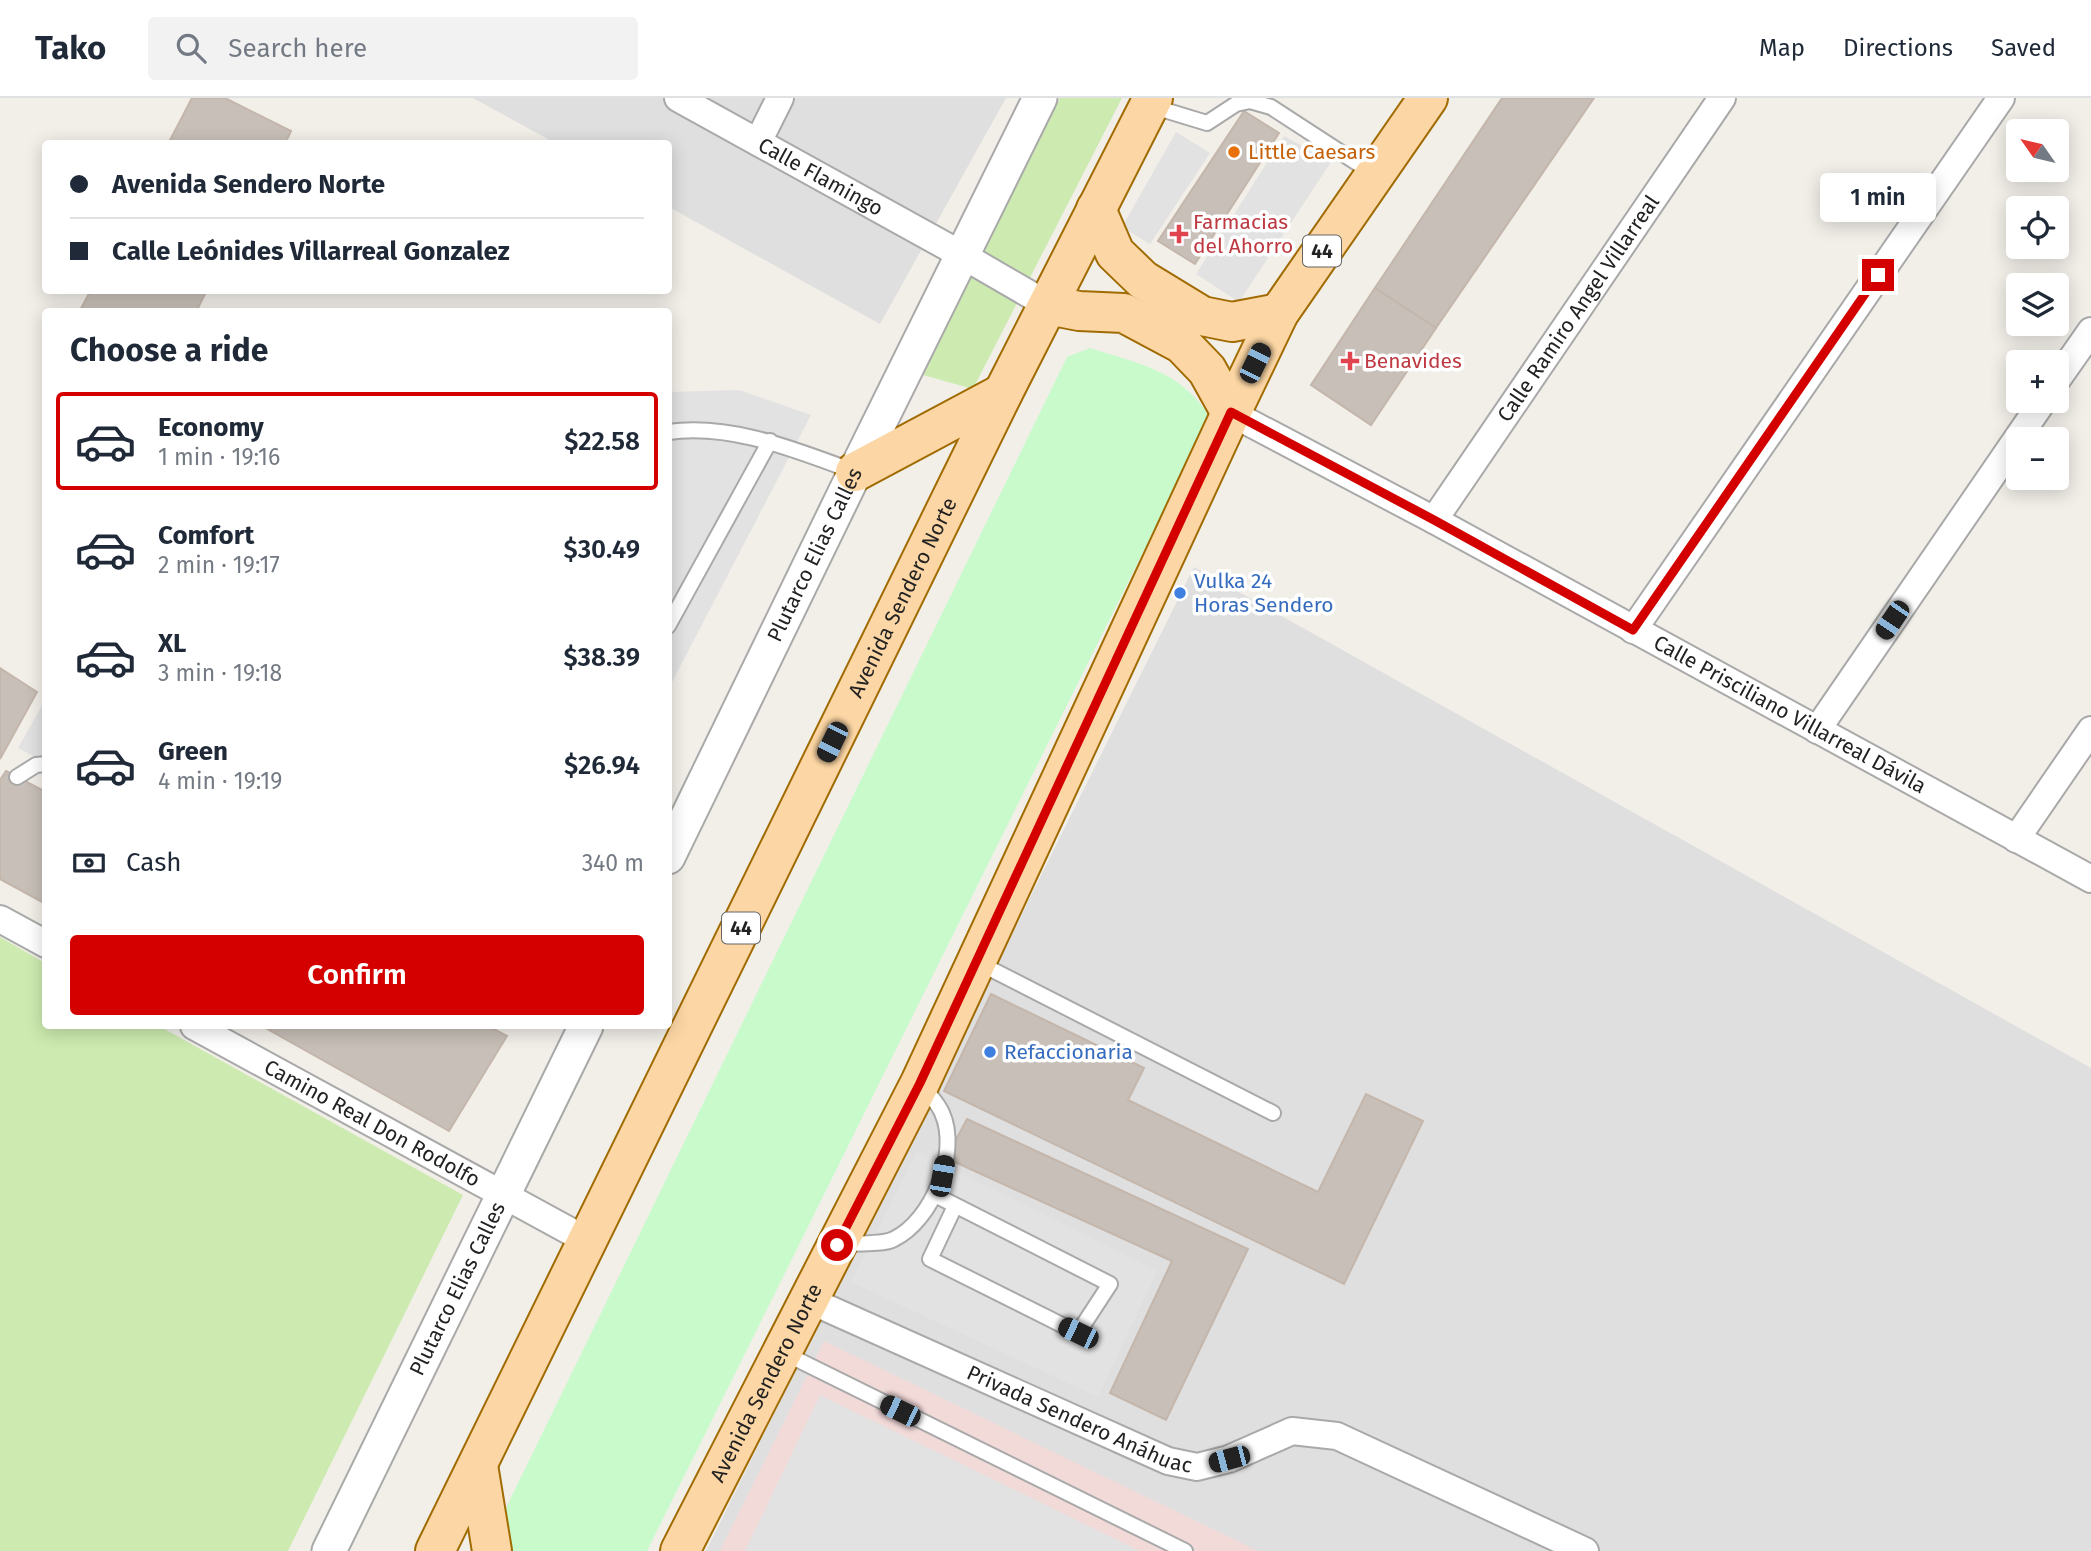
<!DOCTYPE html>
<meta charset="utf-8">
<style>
:root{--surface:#fff;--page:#f2f2f3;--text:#1f2937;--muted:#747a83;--line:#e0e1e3;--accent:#d40000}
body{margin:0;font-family:"Fira Sans",sans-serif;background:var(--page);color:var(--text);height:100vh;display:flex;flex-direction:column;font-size:26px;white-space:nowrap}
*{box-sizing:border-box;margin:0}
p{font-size:23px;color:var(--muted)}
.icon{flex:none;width:38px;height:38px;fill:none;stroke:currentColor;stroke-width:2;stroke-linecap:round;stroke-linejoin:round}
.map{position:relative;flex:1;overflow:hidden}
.panel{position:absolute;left:42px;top:210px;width:630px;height:721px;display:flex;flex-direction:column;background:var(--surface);border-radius:7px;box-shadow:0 4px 18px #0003}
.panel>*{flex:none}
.banner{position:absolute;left:42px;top:42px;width:630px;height:154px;border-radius:7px;box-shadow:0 4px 18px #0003;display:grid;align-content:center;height:154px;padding:0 28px;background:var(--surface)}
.needle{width:46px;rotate:304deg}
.tools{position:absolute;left:2006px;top:21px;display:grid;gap:14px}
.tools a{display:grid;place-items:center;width:63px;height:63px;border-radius:7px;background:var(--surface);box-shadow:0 4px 18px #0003;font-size:35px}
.end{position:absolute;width:32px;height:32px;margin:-16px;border:9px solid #d40000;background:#fff;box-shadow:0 0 0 4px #fff}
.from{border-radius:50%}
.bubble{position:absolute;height:49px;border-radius:7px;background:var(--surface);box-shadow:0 4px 18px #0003;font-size:23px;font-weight:600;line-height:49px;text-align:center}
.car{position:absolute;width:21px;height:42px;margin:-21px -10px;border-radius:9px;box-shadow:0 0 5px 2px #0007;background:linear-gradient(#222 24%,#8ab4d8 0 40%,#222 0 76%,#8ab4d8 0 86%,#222 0)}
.banner b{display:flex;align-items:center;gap:24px;height:66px;font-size:26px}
.banner b+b{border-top:2px solid var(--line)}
.banner i{width:18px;height:18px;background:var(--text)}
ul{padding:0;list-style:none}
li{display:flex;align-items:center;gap:21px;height:98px;margin:0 14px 10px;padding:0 14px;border:4px solid transparent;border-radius:7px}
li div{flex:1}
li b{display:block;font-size:26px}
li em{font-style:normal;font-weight:600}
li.selected{border-color:var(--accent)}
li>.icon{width:63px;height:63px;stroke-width:1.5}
h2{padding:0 28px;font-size:32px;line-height:84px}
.pay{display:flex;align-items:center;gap:18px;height:77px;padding:0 28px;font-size:26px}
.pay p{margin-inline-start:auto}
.button{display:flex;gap:14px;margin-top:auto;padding:14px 28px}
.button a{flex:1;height:80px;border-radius:7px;background:var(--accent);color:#fff;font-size:28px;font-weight:600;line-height:80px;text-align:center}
header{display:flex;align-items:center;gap:42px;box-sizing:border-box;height:98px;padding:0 35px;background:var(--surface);border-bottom:2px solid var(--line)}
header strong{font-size:33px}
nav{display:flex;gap:38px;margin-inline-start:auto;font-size:24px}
.search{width:490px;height:63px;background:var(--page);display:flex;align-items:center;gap:18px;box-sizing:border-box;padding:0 24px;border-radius:7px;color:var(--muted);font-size:26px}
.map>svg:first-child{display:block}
.residential{fill:#e0dfdf}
.commercial{fill:#f2dad9}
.grass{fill:#cdebb0}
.park{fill:#c8facc}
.parking{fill:#e2e2e2}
.building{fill:#c7bfb8;stroke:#c4b6ab;stroke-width:2}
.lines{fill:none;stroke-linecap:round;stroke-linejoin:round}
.service-casing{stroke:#a9a9a9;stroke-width:18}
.minor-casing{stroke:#a9a9a9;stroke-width:30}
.tertiary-casing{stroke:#a9a9a9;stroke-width:37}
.primary-casing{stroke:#a06b00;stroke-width:42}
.service{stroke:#fff;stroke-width:14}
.minor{stroke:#fff;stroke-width:26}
.tertiary{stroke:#fff;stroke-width:33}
.primary{stroke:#fcd6a4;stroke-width:38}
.route{stroke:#d40000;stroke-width:9}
.food-dot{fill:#e8710a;stroke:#fff;stroke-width:2.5}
.health-dot{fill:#e0444e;stroke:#fff;stroke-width:2.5}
.shop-dot{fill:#3f7fe0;stroke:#fff;stroke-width:2.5}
.labels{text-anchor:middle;stroke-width:7;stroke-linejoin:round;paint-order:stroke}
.shield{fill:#fff;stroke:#646464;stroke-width:2}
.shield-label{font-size:19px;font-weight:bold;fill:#222}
.food-label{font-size:21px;fill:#c56008;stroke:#fff;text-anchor:start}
.street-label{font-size:21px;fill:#222;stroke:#fff}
.health-label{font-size:21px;fill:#be3a42;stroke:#fff;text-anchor:start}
.shop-label{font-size:21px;fill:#366cbe;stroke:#fff;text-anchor:start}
</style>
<header>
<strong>Tako</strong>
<div class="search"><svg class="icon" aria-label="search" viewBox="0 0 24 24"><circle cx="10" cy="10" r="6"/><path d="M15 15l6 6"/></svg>Search here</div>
<nav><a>Map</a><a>Directions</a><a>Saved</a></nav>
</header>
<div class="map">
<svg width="2091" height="1453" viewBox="0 0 2091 1453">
<rect width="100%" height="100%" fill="#f2efe9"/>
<g class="residential">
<path d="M473 0H1006L880 226 669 109 668 46 555 45Z"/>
<path d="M1194 469 2091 970V1453H706Z"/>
</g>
<path class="commercial" d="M824 1243 1258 1453H720Z"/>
<g class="grass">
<path d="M1060 0H1122L973 291 923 277Z"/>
<path d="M0 839 45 865 46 928H159L463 1097 288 1453H0Z"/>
</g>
<path class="park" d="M1090 250C1140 266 1180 272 1210 319L647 1453H485L1067 259Z"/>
<g class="parking">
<path d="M1176 34 1210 55 1150 146 1122 129Z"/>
<path d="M1284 38 1331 64 1239 204 1196 176Z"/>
<path d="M739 292 811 317 669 590V294Z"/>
<path d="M45 602V664L18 650Z"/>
<path d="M917 1053 1157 1173 1098 1299 851 1184Z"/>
<path d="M820 1297 1140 1453H745Z"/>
</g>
<g class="building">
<path d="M192 0H225L291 33 285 46H168Z"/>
<path d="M1502 0H1594L1436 230 1375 190Z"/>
<path d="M1244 13 1279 35 1195 166 1158 143Z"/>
<path d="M1375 190 1436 230 1371 327 1311 287Z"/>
<path d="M91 192H207L196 214H79Z"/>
<path d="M0 570 37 594 0 661Z"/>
<path d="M6 673 46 694V806L0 781V682Z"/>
<path d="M991 896 1144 970 1128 1002 1318 1094 1366 996 1423 1023 1344 1186 944 993Z"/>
<path d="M262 928H488L507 938 449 1033Z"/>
<path d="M967 1021 1248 1151 1166 1322 1110 1295 1172 1163 946 1060Z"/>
</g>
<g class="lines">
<g class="service-casing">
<g id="service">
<path d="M1151 8 1207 25 1236 6 1250 3 1271 9 1374 76"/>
<path d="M668 334C731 325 795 352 853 373"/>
<path d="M668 528 770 343"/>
<path d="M17 679 36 667 46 666"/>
<path d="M977 864 1273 1015"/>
<path d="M935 1097 1110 1186 1078 1235 930 1161 955 1108"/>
<path d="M841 1146C855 1145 883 1147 894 1141 932 1123 960 1054 942 1015 938 1005 929 997 923 988"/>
<path d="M784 1255 1185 1453"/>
</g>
</g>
<g class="minor-casing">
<g id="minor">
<path id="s1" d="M678 0 962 157 1048 207"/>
<path d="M758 44 780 0"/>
<path d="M2056 283 2091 233"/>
<path id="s2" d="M1231 315 1434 422 2091 781"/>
<path id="s3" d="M1434 422 1722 0"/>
<path d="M1633 532 2001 0"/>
<path d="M1817 632 2043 303"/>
<path d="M2016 741 2091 632"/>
<path d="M0 821 46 846"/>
<path id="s4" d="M194 928 588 1143"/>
<path id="s5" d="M809 1202 1168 1363 1197 1369 1229 1361 1292 1333 1337 1338 1585 1453"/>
</g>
</g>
<g class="tertiary-casing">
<g id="tertiary">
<path id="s6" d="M668 759 855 374 1040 0"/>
<path id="s7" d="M329 1453 586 928"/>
</g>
</g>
<g class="primary-casing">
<g id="primary">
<path d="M1096 111 1115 155 1143 182 1202 218 1232 224 1279 215"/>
<path d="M1048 207 1079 213 1124 215 1182 246 1207 272 1231 315"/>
<path d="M855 374 1003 295"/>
<path d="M478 1367 492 1453"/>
<path id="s8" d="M435 1453 1003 295 1153 0"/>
<path id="s9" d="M680 1453 920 985 1231 315 1279 215 1428 0"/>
</g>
</g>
<use href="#service" class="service"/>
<use href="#minor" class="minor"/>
<use href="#tertiary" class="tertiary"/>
<use href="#primary" class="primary"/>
</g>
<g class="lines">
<path class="route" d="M837 1147 920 985 1231 314 1434 422 1633 532 1878 177"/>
</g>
<circle class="food-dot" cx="1234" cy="54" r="7"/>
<g class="health-dot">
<path d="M1175.5 125.5h7v7h7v7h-7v7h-7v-7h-7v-7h7z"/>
<path d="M1346.5 252.5h7v7h7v7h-7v7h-7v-7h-7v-7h7z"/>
</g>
<g class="shop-dot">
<circle cx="1180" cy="495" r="7"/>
<circle cx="990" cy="954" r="7"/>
</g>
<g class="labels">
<g class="shield">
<rect x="1303" y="137.5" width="38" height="31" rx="5"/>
<rect x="722" y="814.5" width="38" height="31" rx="5"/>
</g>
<g class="shield-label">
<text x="1322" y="160">44</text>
<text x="741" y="837">44</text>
</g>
<g class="food-label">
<text x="1248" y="61">Little Caesars</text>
</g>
<g class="street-label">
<text dy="7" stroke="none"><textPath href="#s1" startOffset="163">Calle Flamingo</textPath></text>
<text dy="7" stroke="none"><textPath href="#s3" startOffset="256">Calle Ramiro Angel Villarreal</textPath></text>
<text dy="7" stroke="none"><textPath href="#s6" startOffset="336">Plutarco Elias Calles</textPath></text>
<text dy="7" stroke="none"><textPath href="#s8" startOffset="1062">Avenida Sendero Norte</textPath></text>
<text dy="7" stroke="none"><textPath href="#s2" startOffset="635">Calle Prisciliano Villarreal Dávila</textPath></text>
<text dy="7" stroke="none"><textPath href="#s4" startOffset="203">Camino Real Don Rodolfo</textPath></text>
<text dy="7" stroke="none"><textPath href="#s7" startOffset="292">Plutarco Elias Calles</textPath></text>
<text dy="7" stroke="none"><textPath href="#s9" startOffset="189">Avenida Sendero Norte</textPath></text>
<text dy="7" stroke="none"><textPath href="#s5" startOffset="296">Privada Sendero Anáhuac</textPath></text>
</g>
<g class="health-label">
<text x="1193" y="131">Farmacias<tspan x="1193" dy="24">del Ahorro</tspan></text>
<text x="1364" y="270">Benavides</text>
</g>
<g class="shop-label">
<text x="1194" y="490">Vulka 24<tspan x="1194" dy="24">Horas Sendero</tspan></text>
<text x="1004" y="961">Refaccionaria</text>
</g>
</g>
</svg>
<div class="tools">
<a><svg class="needle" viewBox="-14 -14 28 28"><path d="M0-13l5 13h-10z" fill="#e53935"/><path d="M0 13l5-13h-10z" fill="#747a83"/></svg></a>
<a><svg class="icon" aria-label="locate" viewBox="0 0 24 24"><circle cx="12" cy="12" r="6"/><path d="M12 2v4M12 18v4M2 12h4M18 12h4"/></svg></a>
<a><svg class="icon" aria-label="layers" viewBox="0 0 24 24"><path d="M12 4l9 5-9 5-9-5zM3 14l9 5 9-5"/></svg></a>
<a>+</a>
<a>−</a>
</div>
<i class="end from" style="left:837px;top:1147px"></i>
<i class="end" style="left:1878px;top:177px"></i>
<div class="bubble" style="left:1820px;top:75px;width:116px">1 min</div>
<i class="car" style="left:1255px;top:265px;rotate:26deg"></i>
<i class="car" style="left:1892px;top:522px;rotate:214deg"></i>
<i class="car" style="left:832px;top:644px;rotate:206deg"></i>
<i class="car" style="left:942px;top:1078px;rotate:10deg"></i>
<i class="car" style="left:1078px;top:1235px;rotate:296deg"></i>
<i class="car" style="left:900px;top:1313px;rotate:296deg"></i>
<i class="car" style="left:1229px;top:1361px;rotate:255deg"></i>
<div class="banner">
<b><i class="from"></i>Avenida Sendero Norte</b>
<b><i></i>Calle Leónides Villarreal Gonzalez</b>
</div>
<section class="panel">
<h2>Choose a ride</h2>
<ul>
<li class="selected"><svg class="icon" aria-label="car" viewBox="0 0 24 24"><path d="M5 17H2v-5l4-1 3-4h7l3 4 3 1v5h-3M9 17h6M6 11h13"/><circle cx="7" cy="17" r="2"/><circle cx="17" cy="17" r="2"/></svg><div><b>Economy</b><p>1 min · 19:16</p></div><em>$22.58</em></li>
<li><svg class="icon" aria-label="car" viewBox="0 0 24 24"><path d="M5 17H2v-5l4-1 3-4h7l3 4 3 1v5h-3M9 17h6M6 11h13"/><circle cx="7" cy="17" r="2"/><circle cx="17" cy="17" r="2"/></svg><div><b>Comfort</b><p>2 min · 19:17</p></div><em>$30.49</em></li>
<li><svg class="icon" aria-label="car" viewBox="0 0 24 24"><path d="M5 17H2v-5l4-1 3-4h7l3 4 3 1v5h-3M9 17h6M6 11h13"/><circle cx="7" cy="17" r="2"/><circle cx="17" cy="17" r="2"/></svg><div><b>XL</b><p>3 min · 19:18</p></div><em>$38.39</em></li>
<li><svg class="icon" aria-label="car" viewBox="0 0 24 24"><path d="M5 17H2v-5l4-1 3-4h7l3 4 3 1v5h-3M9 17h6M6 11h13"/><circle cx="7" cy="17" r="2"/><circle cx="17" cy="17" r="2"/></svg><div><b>Green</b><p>4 min · 19:19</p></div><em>$26.94</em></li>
</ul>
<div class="pay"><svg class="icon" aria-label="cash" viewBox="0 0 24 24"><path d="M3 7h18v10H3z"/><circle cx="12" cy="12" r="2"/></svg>Cash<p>340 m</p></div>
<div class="button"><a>Confirm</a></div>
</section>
</div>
